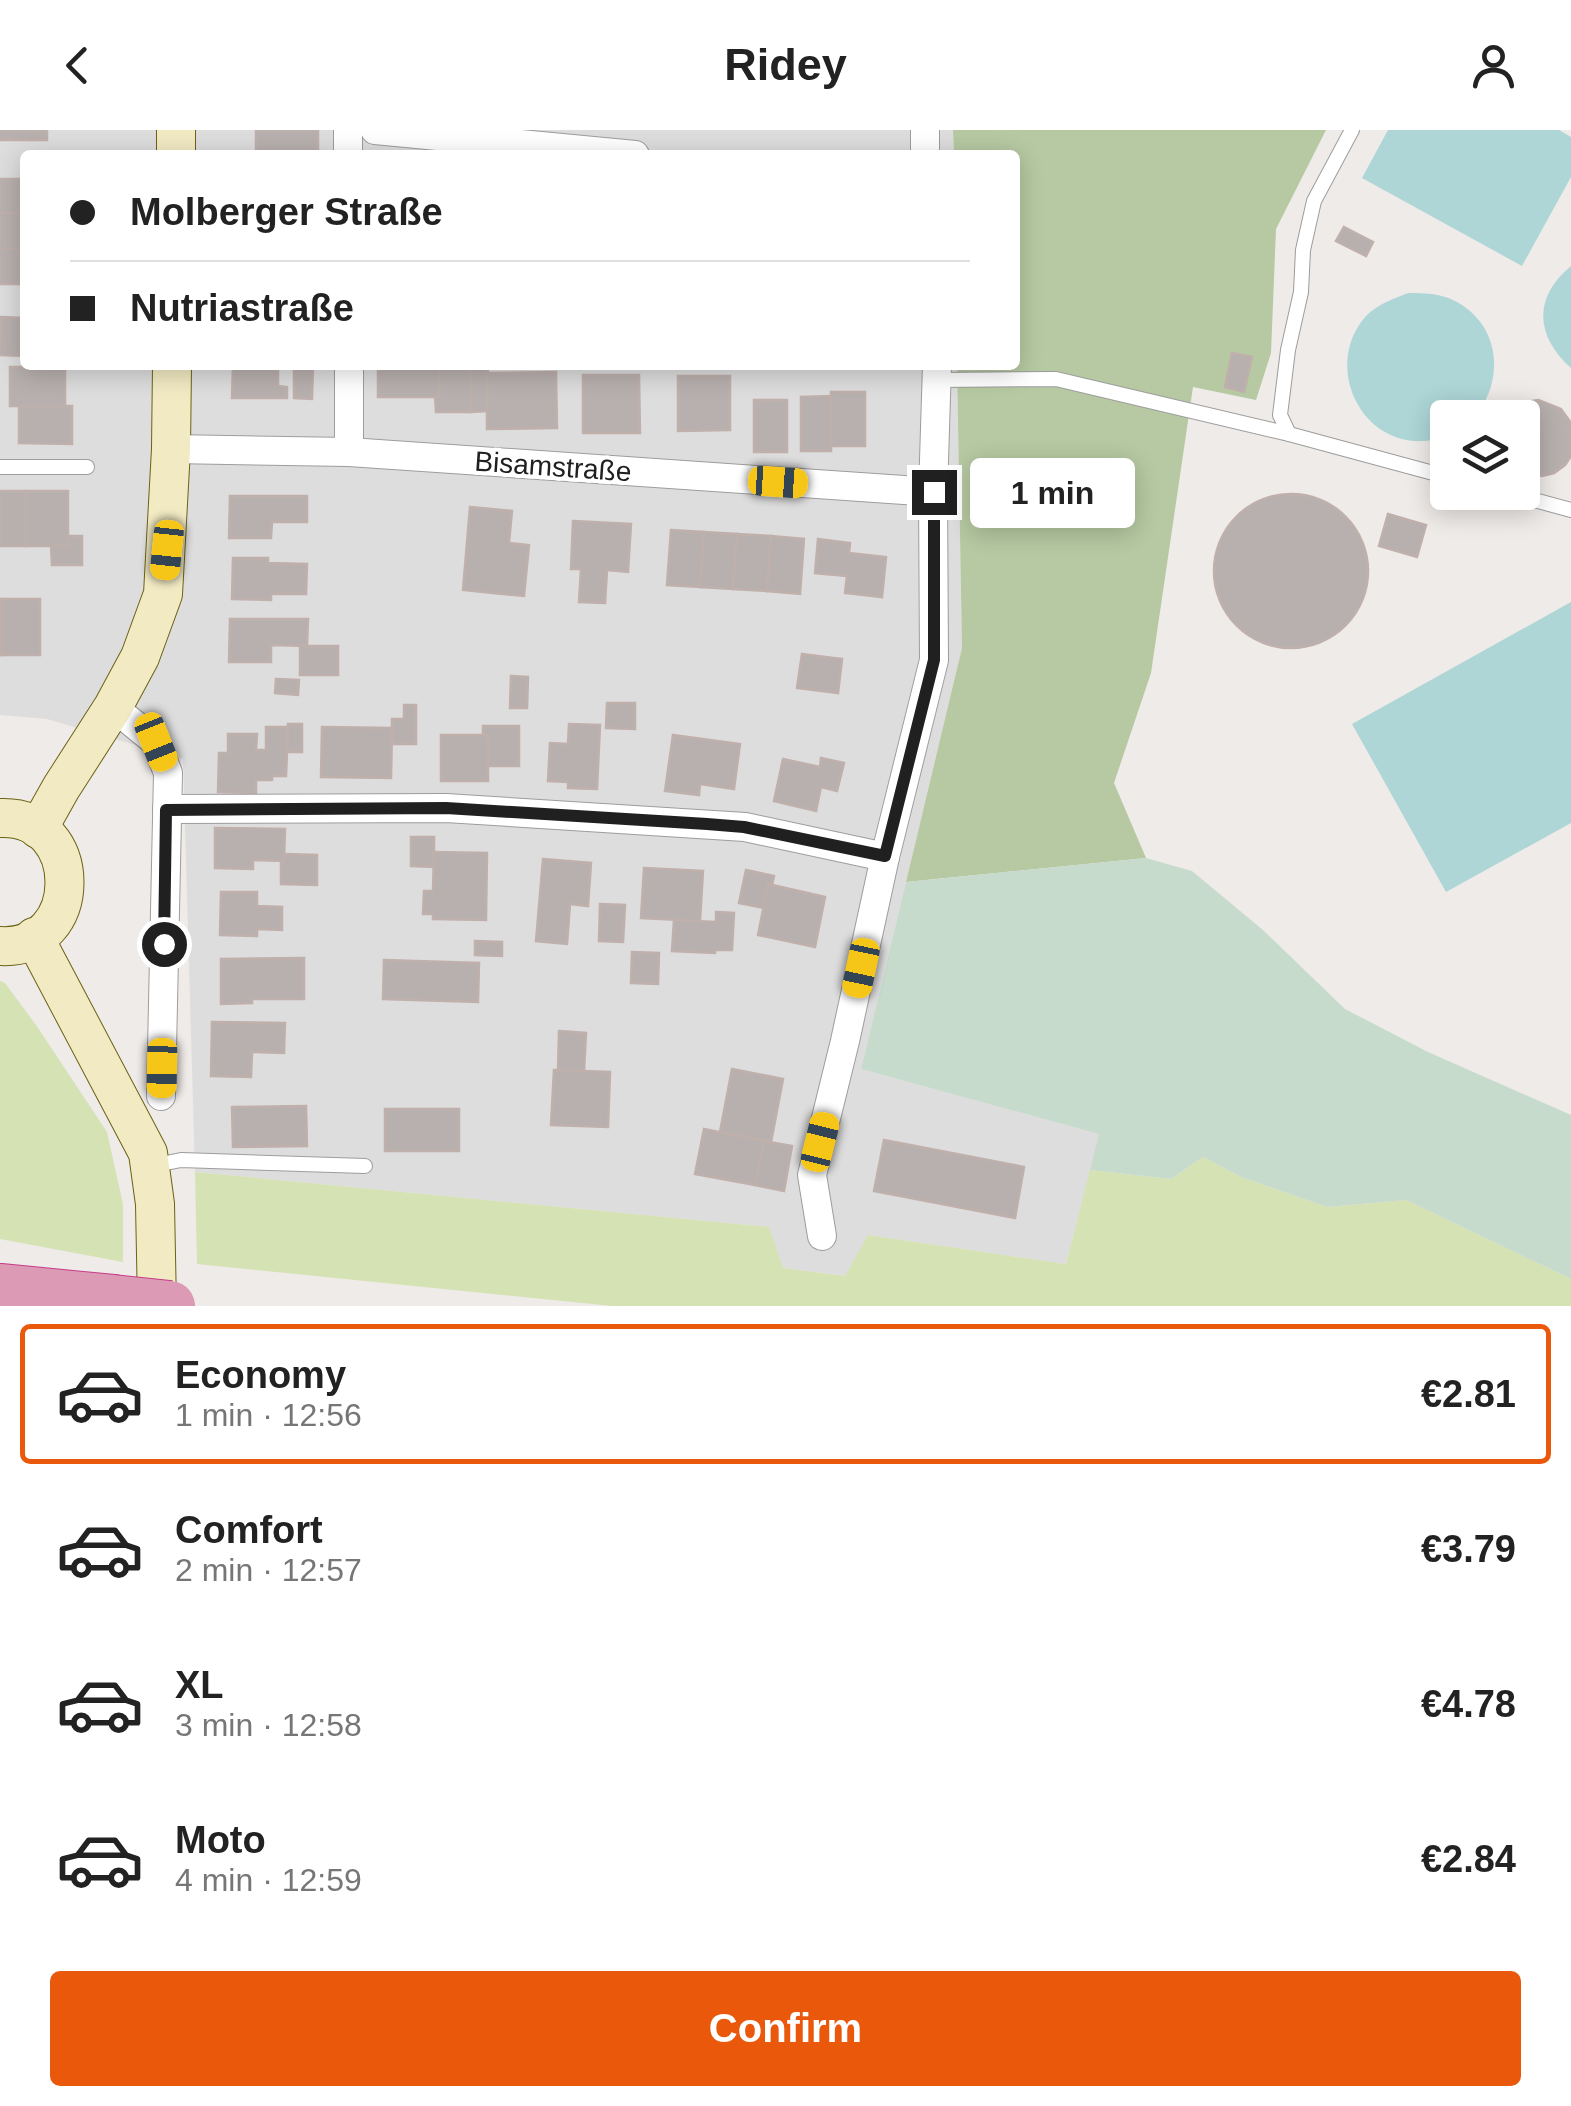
<!DOCTYPE html>
<meta charset="utf-8">
<style>
:root{--surface:#fff;--page:#f2f2f2;--text:#222;--muted:#767676;--line:#e0e0e0;--accent:#ea580c}
body{margin:0;font-family:Helvetica,sans-serif;background:var(--page);color:var(--text);height:100vh;display:flex;flex-direction:column;font-size:38px;white-space:nowrap}
*{box-sizing:border-box;margin:0}
p{font-size:32px;color:var(--muted)}
.icon{flex:none;width:55px;height:55px;fill:none;stroke:currentColor;stroke-width:2;stroke-linecap:round;stroke-linejoin:round}
.map{position:relative;height:1176px;overflow:hidden}
.sheet{display:flex;flex-direction:column;background:var(--surface);flex:1}
.sheet>*{flex:none}
.hud{position:absolute;left:20px;top:20px;width:1000px;height:220px;border-radius:10px;box-shadow:0 5px 25px #0003;display:grid;align-content:center;height:220px;padding:0 50px;background:var(--surface)}
.controls{position:absolute;left:1430px;top:270px;display:grid;gap:20px}
.controls a{display:grid;place-items:center;width:110px;height:110px;border-radius:10px;background:var(--surface);box-shadow:0 5px 25px #0003;font-size:50px}
.end{position:absolute;width:45px;height:45px;margin:-22px;border:12px solid #202020;background:#fff;box-shadow:0 0 0 5px #fff}
.from{border-radius:50%}
.bubble{position:absolute;height:70px;border-radius:10px;background:var(--surface);box-shadow:0 5px 25px #0003;font-size:32px;font-weight:700;line-height:70px;text-align:center}
.car{position:absolute;width:30px;height:60px;margin:-30px -15px;border-radius:12px;box-shadow:0 0 8px 2px #0007;background:linear-gradient(#f5c518 24%,#345 0 40%,#f5c518 0 76%,#345 0 86%,#f5c518 0)}
.hud b{display:flex;align-items:center;gap:35px;height:95px;font-size:38px}
.hud b+b{border-top:2px solid var(--line)}
.hud i{width:25px;height:25px;background:var(--text)}
ul{padding:18px 0 0;list-style:none}
li{display:flex;align-items:center;gap:30px;height:140px;margin:0 20px 15px;padding:0 30px;border:5px solid transparent;border-radius:10px}
li div{flex:1}
li b{display:block;font-size:38px}
li em{font-style:normal;font-weight:700}
li.current{border-color:var(--accent)}
li>.icon{width:90px;height:90px;stroke-width:1.5}
.primary-button{display:flex;gap:20px;margin-top:auto;padding:20px 50px}
.primary-button a{flex:1;height:115px;border-radius:10px;background:var(--accent);color:#fff;font-size:40px;font-weight:700;line-height:115px;text-align:center}
header{display:flex;justify-content:space-between;align-items:center;height:130px;padding:0 50px;background:var(--surface);font-size:45px;font-weight:700}
.map>svg:first-child{display:block}
.residential{fill:#dedddd}
.grass{fill:#d5e2b4}
.forest{fill:#b6c9a2}
.wetland{fill:#c7dbcd}
.water{fill:#aed6d7}
.building{fill:#b8b0ae;stroke:#bfb0ac;stroke-width:2.5}
.lines{fill:none;stroke-linecap:round;stroke-linejoin:round}
.lane-casing{stroke:#9d9d9d;stroke-width:16}
.street-casing{stroke:#9d9d9d;stroke-width:30}
.secondary-casing{stroke:#6b6213;stroke-width:40}
.highway-casing{stroke:#c53d88;stroke-width:52}
.lane{stroke:#fff;stroke-width:14}
.street{stroke:#fff;stroke-width:28}
.secondary{stroke:#f2eac3;stroke-width:38}
.highway{stroke:#dc9ab4;stroke-width:50}
.highway-bridge-casing{stroke:#c53d88;stroke-width:52;stroke-linecap:butt}
.highway-bridge{stroke:#dc9ab4;stroke-width:50}
.route{stroke:#202020;stroke-width:12}
.labels{text-anchor:middle;stroke-width:8;stroke-linejoin:round;paint-order:stroke}
.street-label{font-size:28px;fill:#202020;stroke:#fff}
</style>
<header><svg class="icon" aria-label="back" viewBox="0 0 24 24"><path d="M15 5l-7 7 7 7"/></svg>Ridey<svg class="icon" aria-label="person" viewBox="0 0 24 24"><circle cx="12" cy="8" r="4"/><path d="M4 21q1-7 8-7t8 7"/></svg></header>
<div class="map">
<svg width="1571" height="1176" viewBox="0 0 1571 1176">
<rect width="100%" height="100%" fill="#efebe8"/>
<path class="residential" d="M0 0H953L954 25H25V235H957L962 519 861 939 1100 1004 1066 1134 868 1105 846 1146 783 1138 768 1097 195 1042 183 629 47 589 0 585Z"/>
<g class="grass">
<path d="M0 851 5 853 36 895 107 1002 123 1074V1132L0 1109Z"/>
<path d="M1203 1027 1241 1047 1327 1077 1406 1070 1571 1149V1176H612L197 1134 195 1042 769 1097 783 1138 845 1146 868 1105 1066 1134 1090 1040 1171 1049Z"/>
</g>
<path class="forest" d="M953 0H1326L1276 99 1271 223 1256 270 1193 257 1151 543 1114 653 1146 728 906 752 962 518 957 235H1015V25H954Z"/>
<path class="wetland" d="M1146 728 1192 741 1263 800 1345 879 1428 922 1571 985V1149L1406 1070 1327 1077 1241 1047 1203 1027 1171 1049 1090 1040 1099 1004 861 939 906 752Z"/>
<g class="water">
<path d="M1388 0H1559L1571 7V47L1522 136 1362 48Z"/>
<path d="M1571 136V238C1535 206 1533 167 1571 136Z"/>
<path d="M1408 163C1424 163 1440 163 1455 171 1501 195 1505 250 1475 287L1448 288 1447 307C1440 308 1432 311 1424 311 1359 315 1323 234 1366 186 1378 174 1393 169 1408 163Z"/>
<path d="M1571 472V693L1446 762 1352 594Z"/>
</g>
<g class="building">
<rect x="0" y="0" width="47" height="10"/>
<rect x="256" y="0" width="62" height="25"/>
<rect x="0" y="49" width="25" height="34"/>
<rect x="0" y="83" width="25" height="36"/>
<path d="M1344 97 1373 112 1366 126 1336 111Z"/>
<rect x="0" y="119" width="25" height="35"/>
<path d="M1 187 25 188V226L0 225Z"/>
<path d="M1232 223 1252 227 1244 262 1225 257Z"/>
<path d="M233 235H313L312 269 294 268V237H278V256L287 257V268H232Z"/>
<rect x="378" y="235" width="61" height="32"/>
<path d="M439 235H471V282H436L435 267H439Z"/>
<path d="M471 235H488L487 281 471 282Z"/>
<rect x="10" y="237" width="55" height="39"/>
<path d="M556 242 557 298 487 299V243Z"/>
<path d="M583 245H639L640 303H583Z"/>
<path d="M678 246H730V300L678 301Z"/>
<rect x="831" y="262" width="34" height="54"/>
<path d="M831 266V321H801V267Z"/>
<rect x="754" y="270" width="33" height="52"/>
<path d="M1538 270 1561 279 1571 293V326L1565 335 1554 343 1542 346 1522 343V288H1506L1515 278 1526 272Z"/>
<path d="M19 276H72V314L19 313Z"/>
<rect x="0" y="361" width="26" height="55"/>
<rect x="26" y="361" width="42" height="55"/>
<circle cx="1291" cy="441" r="77"/>
<path d="M230 366H307V392H272L271 408H229Z"/>
<path d="M470 377 512 381 509 413 529 415 524 466 463 460Z"/>
<path d="M1388 384 1426 395 1417 427 1379 416Z"/>
<path d="M573 391 631 394 628 442 607 440 605 473 579 472 581 439H571Z"/>
<path d="M671 400 704 402 700 457 667 455Z"/>
<path d="M704 402 737 404 733 459 700 457Z"/>
<path d="M737 404 771 406 767 461 733 459Z"/>
<path d="M68 406H82V435H52L51 416H68Z"/>
<path d="M771 406 804 409 800 464 767 461Z"/>
<path d="M818 409 850 413 849 423 886 427 882 467 845 463 847 446 815 443Z"/>
<path d="M233 428H268V433L307 434 306 464H271V470L232 469Z"/>
<rect x="0" y="469" width="2" height="56"/>
<rect x="2" y="469" width="38" height="56"/>
<path d="M230 489H308L307 516 271 515V532H229Z"/>
<rect x="300" y="516" width="38" height="29"/>
<path d="M802 524 842 529 838 563 797 558Z"/>
<path d="M511 546 528 547 527 578H510Z"/>
<path d="M276 549 299 550 298 565 275 563Z"/>
<path d="M607 573H635V599L606 598Z"/>
<path d="M404 575H416V614H392V589H404Z"/>
<path d="M288 594H302V622H287Z"/>
<path d="M569 594 600 595 597 659 568 658V652L548 651 550 613 568 614Z"/>
<path d="M483 596H519V636H488V605H483Z"/>
<path d="M266 597H288L286 646H272V650H256V663L218 662 219 623H228V604H257L256 620H266Z"/>
<path d="M322 597 392 598 391 648 321 647Z"/>
<rect x="441" y="605" width="47" height="46"/>
<path d="M673 605 740 614 734 659 700 654 699 665 665 661Z"/>
<path d="M821 628 844 633 837 661 821 657 816 681 774 671 783 629 820 637Z"/>
<path d="M215 698 285 699 284 731 253 730V739L215 738Z"/>
<path d="M411 707H434V737L411 736Z"/>
<path d="M434 722 487 723 486 790 433 789V784H423L424 761H433Z"/>
<path d="M285 724 317 725V755L281 754V731H284Z"/>
<path d="M543 729 591 733 588 776 570 774 567 814 536 811Z"/>
<path d="M644 738 703 741 700 791 641 788Z"/>
<path d="M746 740 774 746 772 755 768 754 764 778 739 773Z"/>
<path d="M768 754 825 767 815 817 758 805Z"/>
<path d="M221 762H257V776L282 777V800L257 799V806L220 805Z"/>
<path d="M600 774 625 775 623 812 599 811Z"/>
<path d="M716 782 734 783 732 820H715V823L672 821 674 790 716 792Z"/>
<path d="M475 811 502 812V826L475 825Z"/>
<path d="M632 822 659 823 658 854 631 853Z"/>
<path d="M304 828V869H252V873L221 874V829Z"/>
<path d="M384 830 479 833 478 872 383 869Z"/>
<path d="M212 892 285 893 284 923 252 922 251 947 211 946Z"/>
<path d="M559 901 586 903 584 941 558 940Z"/>
<path d="M732 939 783 949 771 1012 720 1002Z"/>
<path d="M554 940 610 942 608 997 551 995Z"/>
<path d="M306 976 307 1016 233 1017 232 977Z"/>
<rect x="385" y="979" width="74" height="42"/>
<path d="M704 999 764 1011 755 1055 695 1044Z"/>
<path d="M884 1010 1024 1037 1015 1088 874 1061Z"/>
<path d="M764 1011 792 1016 784 1061 755 1055Z"/>
</g>
<g class="lines">
<g class="lane-casing">
<g id="lane">
<path d="M1352 0 1314 71 1303 120 1301 162 1288 220 1280 285 1289 304 1448 347"/>
<path d="M938 250 1056 249 1289 304"/>
<path d="M0 337H87"/>
<path d="M1505 362 1571 380"/>
<path d="M151 1036 181 1030 365 1036"/>
</g>
</g>
<g class="street-casing">
<g id="street">
<path d="M348 0V25"/>
<path d="M375 0 635 25"/>
<path d="M925 0V25"/>
<path d="M349 235V322"/>
<path d="M171 319 349 322 933 362"/>
<path d="M113 577 156 612 168 643 161 966"/>
<path d="M167 679 446 678 745 697 885 727"/>
<path d="M822 1106 812 1045 845 911 885 727 934 530 933 362 937 235"/>
</g>
</g>
<g class="secondary-casing">
<g id="secondary">
<path d="M176 25V0"/>
<path d="M0 688C86 684 86 821 0 816"/>
<path d="M38 699 61 658 113 577 140 527 163 464 171 319 172 235"/>
<path d="M34 807 148 1023 155 1074 157 1176"/>
</g>
</g>
<g class="highway-casing">
<path id="highway" d="M0 1159 113 1170"/>
</g>
<use href="#lane" class="lane"/>
<use href="#street" class="street"/>
<use href="#secondary" class="secondary"/>
<use href="#highway" class="highway"/>
<g class="highway-bridge-casing">
<path id="highway-bridge" d="M113 1170 170 1176"/>
</g>
<use href="#highway-bridge" class="highway-bridge"/>
</g>
<g class="lines">
<path class="route" d="M164 814 166 680 446 678 707 694 744 697 885 726 934 530V362"/>
</g>
<g class="labels">
<g class="street-label">
<text transform="translate(553 336) rotate(4)" y="10">Bisamstraße</text>
</g>
</g>
</svg>
<div class="controls">
<a><svg class="icon" aria-label="layers" viewBox="0 0 24 24"><path d="M12 4l9 5-9 5-9-5zM3 14l9 5 9-5"/></svg></a>
</div>
<i class="end from" style="left:164px;top:814px"></i>
<i class="end" style="left:934px;top:362px"></i>
<div class="bubble" style="left:970px;top:328px;width:165px">1 min</div>
<i class="car" style="left:778px;top:352px;rotate:94deg"></i>
<i class="car" style="left:167px;top:420px;rotate:186deg"></i>
<i class="car" style="left:156px;top:612px;rotate:158deg"></i>
<i class="car" style="left:861px;top:838px;rotate:192deg"></i>
<i class="car" style="left:162px;top:938px;rotate:181deg"></i>
<i class="car" style="left:820px;top:1012px;rotate:14deg"></i>
<div class="hud">
<b><i class="from"></i>Molberger Straße</b>
<b><i></i>Nutriastraße</b>
</div>
</div>
<section class="sheet">
<ul>
<li class="current"><svg class="icon" aria-label="car" viewBox="0 0 24 24"><path d="M5 17H2v-5l4-1 3-4h7l3 4 3 1v5h-3M9 17h6M6 11h13"/><circle cx="7" cy="17" r="2"/><circle cx="17" cy="17" r="2"/></svg><div><b>Economy</b><p>1 min · 12:56</p></div><em>€2.81</em></li>
<li><svg class="icon" aria-label="car" viewBox="0 0 24 24"><path d="M5 17H2v-5l4-1 3-4h7l3 4 3 1v5h-3M9 17h6M6 11h13"/><circle cx="7" cy="17" r="2"/><circle cx="17" cy="17" r="2"/></svg><div><b>Comfort</b><p>2 min · 12:57</p></div><em>€3.79</em></li>
<li><svg class="icon" aria-label="car" viewBox="0 0 24 24"><path d="M5 17H2v-5l4-1 3-4h7l3 4 3 1v5h-3M9 17h6M6 11h13"/><circle cx="7" cy="17" r="2"/><circle cx="17" cy="17" r="2"/></svg><div><b>XL</b><p>3 min · 12:58</p></div><em>€4.78</em></li>
<li><svg class="icon" aria-label="car" viewBox="0 0 24 24"><path d="M5 17H2v-5l4-1 3-4h7l3 4 3 1v5h-3M9 17h6M6 11h13"/><circle cx="7" cy="17" r="2"/><circle cx="17" cy="17" r="2"/></svg><div><b>Moto</b><p>4 min · 12:59</p></div><em>€2.84</em></li>
</ul>
<div class="primary-button"><a>Confirm</a></div>
</section>
